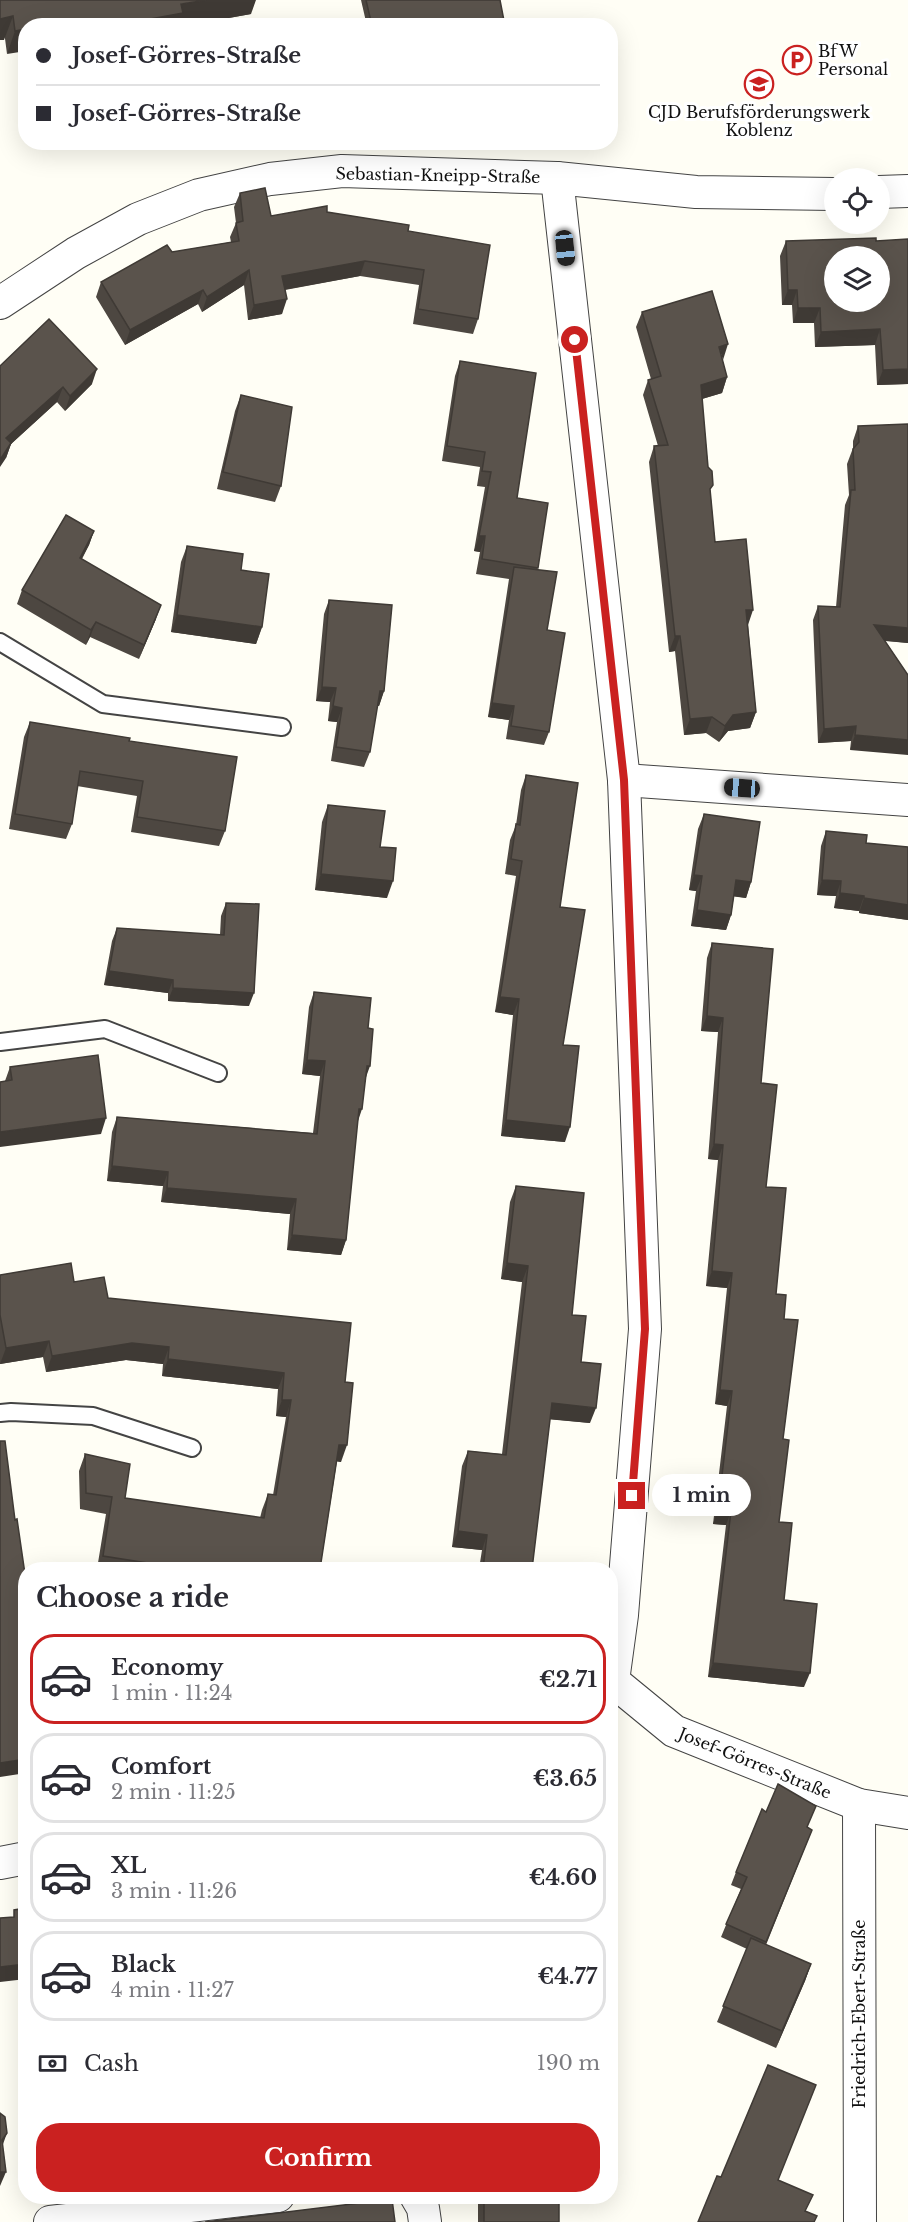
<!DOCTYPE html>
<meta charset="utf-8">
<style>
:root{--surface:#fff;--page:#f7f7f7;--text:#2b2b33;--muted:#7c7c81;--line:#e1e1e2;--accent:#ca2120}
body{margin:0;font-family:"Libre Baskerville",serif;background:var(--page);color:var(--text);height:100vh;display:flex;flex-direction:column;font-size:22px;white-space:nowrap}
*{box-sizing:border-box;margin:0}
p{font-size:20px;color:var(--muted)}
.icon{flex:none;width:33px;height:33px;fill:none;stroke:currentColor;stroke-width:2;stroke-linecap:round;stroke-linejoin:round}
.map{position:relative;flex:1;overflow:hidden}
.drawer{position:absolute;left:18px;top:1562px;width:600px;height:642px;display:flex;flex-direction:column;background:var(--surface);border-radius:24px;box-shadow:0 6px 24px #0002}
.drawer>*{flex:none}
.top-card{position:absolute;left:18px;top:18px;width:600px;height:132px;border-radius:24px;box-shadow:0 6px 24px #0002;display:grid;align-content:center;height:132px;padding:0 18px;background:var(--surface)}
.buttons{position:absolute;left:824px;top:168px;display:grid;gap:12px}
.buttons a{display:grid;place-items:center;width:66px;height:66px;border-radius:50%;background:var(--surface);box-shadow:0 6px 24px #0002;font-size:30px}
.end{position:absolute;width:27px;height:27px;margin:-14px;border:8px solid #ca2120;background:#fff;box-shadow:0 0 0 3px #fff}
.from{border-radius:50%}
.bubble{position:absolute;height:42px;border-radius:21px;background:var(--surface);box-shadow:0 6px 24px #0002;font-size:20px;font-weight:700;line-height:42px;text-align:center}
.car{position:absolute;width:18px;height:36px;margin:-18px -9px;border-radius:8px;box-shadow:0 0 4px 2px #0007;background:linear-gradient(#222 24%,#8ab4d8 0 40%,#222 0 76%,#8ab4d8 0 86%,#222 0)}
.top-card b{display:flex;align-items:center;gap:21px;height:57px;font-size:22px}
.top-card b+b{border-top:2px solid var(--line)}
.top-card i{width:15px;height:15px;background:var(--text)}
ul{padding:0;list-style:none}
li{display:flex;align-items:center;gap:18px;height:90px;margin:0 12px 9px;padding:0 6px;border:3px solid var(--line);border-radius:24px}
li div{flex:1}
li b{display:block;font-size:22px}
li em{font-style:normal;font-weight:700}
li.selected{border-color:var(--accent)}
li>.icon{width:54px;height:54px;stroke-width:1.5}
h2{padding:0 18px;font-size:27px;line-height:72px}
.pay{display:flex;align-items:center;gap:15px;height:66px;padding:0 18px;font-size:22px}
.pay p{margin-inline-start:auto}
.button{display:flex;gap:12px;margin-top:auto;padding:12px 18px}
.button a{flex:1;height:69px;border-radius:24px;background:var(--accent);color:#fff;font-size:24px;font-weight:700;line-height:69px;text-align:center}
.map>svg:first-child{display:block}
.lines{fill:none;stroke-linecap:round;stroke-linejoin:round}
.lane-casing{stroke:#444;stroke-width:20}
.street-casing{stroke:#444;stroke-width:34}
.lane{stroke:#fff;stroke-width:16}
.street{stroke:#fff;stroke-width:32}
.wall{fill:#4d4741}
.shaded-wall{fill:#3f3a35}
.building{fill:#5a534c;stroke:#3f3a35;stroke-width:1.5;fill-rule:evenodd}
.route{stroke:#ca2120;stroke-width:8}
.labels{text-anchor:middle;stroke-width:6;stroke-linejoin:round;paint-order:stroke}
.poi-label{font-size:16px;fill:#111;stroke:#fff;text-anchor:start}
.street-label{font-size:16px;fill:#111;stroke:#fff}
</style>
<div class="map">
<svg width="908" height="2222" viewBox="0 0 908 2222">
<rect width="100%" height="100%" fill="#fffef5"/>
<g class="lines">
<g class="lane-casing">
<g id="lane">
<path d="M0 642 103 704 282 727"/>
<path d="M0 1042 105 1029 218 1073"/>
<path d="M0 1413 11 1412 93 1416 192 1448"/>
</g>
</g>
<g class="street-casing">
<g id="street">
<path d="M557 178 624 780 645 1329 622 1615 613 1681"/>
<path d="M879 192 908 191"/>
<path d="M0 303 76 253 138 219 199 195 270 179 342 171 557 178 696 192 834 194"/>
<path d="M624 780 908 800"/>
<path d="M613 1681 674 1731 859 1805 908 1813"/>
<path d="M859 1805 860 2222"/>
<path d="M0 1863 26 1858"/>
<path d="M416 2196 423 2208 425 2222"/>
<path d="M50 2222 278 2196"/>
</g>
</g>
<use href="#lane" class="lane"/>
<use href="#street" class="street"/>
</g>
<g class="wall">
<path d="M0 0 251 14 184 26H26L7 54Z"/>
<path d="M361 0H500L505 26H367Z"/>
<path d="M240 193 271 216 327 212 408 231 478 319 473 334 413 324 419 285 360 276 285 290 282 314 248 320 244 285 202 312 198 304 125 345 96 297 101 282 172 252 231 242 230 237 236 223 234 207Z"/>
<path d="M786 241H876L908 384 877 385 875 345 815 347 814 323H793L792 305H782L780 256Z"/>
<path d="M642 312 722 360 727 377 722 393 702 399 715 542 748 625 756 712 750 728 728 731 719 742 706 733 684 735 675 651 669 652 649 462 654 446H658L643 395 648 380 651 379 636 327Z"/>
<path d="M460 361 517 498 538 568 537 570 547 630 549 732 544 745 506 739 509 720 488 717 509 579 476 574 480 552 474 551 485 487 477 486 480 467 442 461 455 376Z"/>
<path d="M0 366 92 384 65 411 57 402 11 444 6 458Z"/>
<path d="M241 395 281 486 275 502 217 489 235 411Z"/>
<path d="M858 426 908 643 885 641 908 675 850 750 851 741 818 743 813 620 818 606 836 607 845 505 849 495 847 464 853 448V441Z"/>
<path d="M94 531 89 545 82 559 156 619 139 659 90 637 86 645 17 604 22 590Z"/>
<path d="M187 546 241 570 262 627 256 644 171 632 181 562Z"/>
<path d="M329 600 384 691 379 706H377L370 752 364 767 331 761 337 722 328 721 330 702 316 701 324 614Z"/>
<path d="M30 722 129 741 225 831 219 846 131 832 137 796 77 786 72 824 66 839 9 829 24 737Z"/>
<path d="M526 775 560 907 565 1142 501 1136 513 1015 495 1012 516 876 505 874 510 840 516 825 521 790Z"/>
<path d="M328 805 380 847 387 898 315 890 322 822Z"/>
<path d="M704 814 751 882 746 898 734 896 731 915 726 930 691 926 696 891 689 890 698 829Z"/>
<path d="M826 831 866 843 908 847V920L859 913V911L834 908 836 896 817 895 821 846Z"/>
<path d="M226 903 249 1006 168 1001V993L104 985 112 941 117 928 220 935 221 916Z"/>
<path d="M712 943 761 1083 766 1187 776 1294 784 1319 783 1439 779 1522 784 1600 804 1687 708 1677 726 1525 713 1524 727 1406 715 1404 727 1288 706 1286 718 1160 708 1159 718 1032 701 1031 707 958Z"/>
<path d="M314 992 368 1028 366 1077 357 1124 346 1240 341 1255 287 1250 290 1214 161 1202 163 1186 107 1181 112 1132 117 1117 313 1133 320 1076 302 1074 309 1007Z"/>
<path d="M10 1067 101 1134 5 1081Z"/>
<path d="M516 1186 572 1315 581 1362 590 1423 550 1419 532 1569H479L482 1550 452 1547 462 1466 468 1451 502 1454 522 1282 501 1279 510 1202Z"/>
<path d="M0 1275 74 1282 108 1298 345 1382 341 1462 337 1461 320 1569H97L106 1514 80 1509 79 1471 85 1454 125 1498 260 1518 262 1510 268 1494 273 1495 286 1417 276 1416 278 1389 162 1376 163 1364 126 1360 46 1372 43 1357 0 1364Z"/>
<path d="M807 1828 812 1830 766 1945 811 1964 805 1981 776 2048 717 2022 747 1949 721 1937 741 1889 731 1885 736 1872Z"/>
<rect x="478" y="2196" width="81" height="26"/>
</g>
<g class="shaded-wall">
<path d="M206 0H256L251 14 184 26H112L181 4Z"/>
<path d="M13 16 4 40H0V19Z"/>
<path d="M84 19 81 26H47Z"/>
<path d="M109 21 107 26H84Z"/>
<path d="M26 29V51L7 54 15 31Z"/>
<path d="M365 261 360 276 277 291 282 276Z"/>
<path d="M249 270 244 285 202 312 207 297Z"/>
<path d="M203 290 198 304 125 345 130 330Z"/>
<path d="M788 290H797L792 305H782Z"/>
<path d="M287 299 282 314 248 320 254 305Z"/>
<path d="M798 308H820L814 323H793Z"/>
<path d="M880 329 875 345 815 347 821 332Z"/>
<path d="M728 344 723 360 719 347Z"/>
<path d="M97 369 92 384 65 411 70 396Z"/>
<path d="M908 369V384L877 385 883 370Z"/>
<path d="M727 377 722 393 695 401 701 385Z"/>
<path d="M63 387 57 402 11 444 6 458 0 467V460L6 438Z"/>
<path d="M94 531 89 545 74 572 80 558Z"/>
<path d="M479 536H485L480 552 474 551Z"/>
<path d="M161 605 156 619 139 659 144 645Z"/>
<path d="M746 610H753L748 625 740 626Z"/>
<path d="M177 615 262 627 256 644 171 632Z"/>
<path d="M96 622 90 637 86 645 91 630Z"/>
<path d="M874 625 908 628V643L869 639Z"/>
<path d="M675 636H680L675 651 669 652Z"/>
<path d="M322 687 336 688 330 702 316 701Z"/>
<path d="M380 691H384L379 706H374Z"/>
<path d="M492 703 514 706 509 720 488 717Z"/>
<path d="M333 706 342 708 337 722 328 721Z"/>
<path d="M756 712 750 728 728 731 719 742 725 726 733 715Z"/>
<path d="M712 717 706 733 684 735 690 719Z"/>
<path d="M856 726 851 741 818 743 824 729Z"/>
<path d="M855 735 908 740V755L850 750Z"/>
<path d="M321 874 393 881 387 898 315 890Z"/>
<path d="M694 875 702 876 696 891 689 890Z"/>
<path d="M736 880 751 882 746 898 730 896Z"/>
<path d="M822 880 841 881 836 896 817 895Z"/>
<path d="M840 893 864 896 859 911 834 908Z"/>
<path d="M864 898 908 905V920L859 913Z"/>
<path d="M697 910 731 915 726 930 691 926Z"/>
<path d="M109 971 173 980 168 993 104 985Z"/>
<path d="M173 988 254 993 249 1006 168 1001Z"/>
<path d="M500 997 519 999 513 1015 495 1012Z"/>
<path d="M707 1016 723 1018 718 1032 701 1031Z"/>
<path d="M307 1060 325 1061 320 1076 302 1074Z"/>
<path d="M367 1066H370L365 1080Z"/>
<path d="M359 1109H362L357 1124Z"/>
<path d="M106 1118 101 1134 0 1147V1132Z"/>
<path d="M506 1120 570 1127 565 1142 501 1136Z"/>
<path d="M714 1144 723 1145 718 1160 708 1159Z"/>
<path d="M112 1166 168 1172 163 1186 107 1181Z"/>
<path d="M167 1188 296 1199 290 1214 161 1202Z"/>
<path d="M292 1235 346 1240 341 1255 287 1250Z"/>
<path d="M507 1263 528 1266 522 1282 501 1279Z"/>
<path d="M712 1271 732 1273 727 1288 706 1286Z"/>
<path d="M49 1341 43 1357 0 1364 6 1348Z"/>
<path d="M132 1343 169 1347 163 1364 126 1360 46 1372 52 1356Z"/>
<path d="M168 1359 284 1373 278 1389 162 1376Z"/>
<path d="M720 1390 732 1391 727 1406 715 1404Z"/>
<path d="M282 1400H291L286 1417 276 1416Z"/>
<path d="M552 1403 596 1408 590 1423 546 1419Z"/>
<path d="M339 1445H347L341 1462 333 1461Z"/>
<path d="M718 1509 731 1511 726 1525 713 1524Z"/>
<path d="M458 1531 487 1535 482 1550 452 1547Z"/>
<path d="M713 1663 810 1673 804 1687 708 1677Z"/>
<path d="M26 1759V1773L0 1777V1763Z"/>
<path d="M26 1964V1979L0 1982V1967Z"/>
<path d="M811 1964 805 1981 776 2048 782 2031Z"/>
<path d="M7 2133 2 2147V2140Z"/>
<path d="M0 2172H6L0 2186Z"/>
</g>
<g class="building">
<path d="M0 0H206L181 4 183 13 112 26H110L109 21 85 25 84 19 47 26H26V29L15 31 13 16 0 19Z"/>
<path d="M366 0H500L505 26H372Z"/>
<path d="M265 188 271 216 327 206V212L409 225 408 231 490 245 478 319 418 309 424 270 365 261 282 276 287 299 254 305 249 270 207 297 203 290 130 330 101 282 167 245 172 252 239 241 236 223 243 221 240 193Z"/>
<path d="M876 238V241L908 239V369L883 370 880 329 821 332 820 308H798L797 290H788L786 241ZM834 256H879V302H834Z"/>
<path d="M712 291 728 344 719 347 727 377 701 385 708 467 712 471 713 485 710 489 715 542 746 539 753 610H746L756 712 733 715 725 726 712 717 690 719 680 636H675L654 446 668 445 648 380 661 376 642 312Z"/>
<path d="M49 319 97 369 70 396 63 387 6 438 11 443 0 460V366Z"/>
<path d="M460 361 536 373 517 498 548 503 538 568 482 559 485 536H479L491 472 482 471 485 452 447 446Z"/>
<path d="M241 395 292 407 281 486 223 472Z"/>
<path d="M908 424V628L874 625 908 675V740L855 735 856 726 824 729 818 606 840 607 851 490H855L853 449 859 442 858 426Z"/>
<path d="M66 515 94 531 80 558 161 605 144 645 96 622 91 630 22 590Z"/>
<path d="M187 546 243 554 241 570 269 574 262 627 177 615Z"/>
<path d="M514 567 557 572 547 630 565 633 549 732 511 726 514 706 492 703Z"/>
<path d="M329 600 392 605 384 691H380L370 752 336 747 342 708 333 706 336 688 322 687Z"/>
<path d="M30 722 130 738 129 741 237 757 225 831 137 817 143 781 80 771 72 824 15 814Z"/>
<path d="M526 775 578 783 560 907 585 910 563 1045 579 1046 570 1127 506 1120 519 999 500 997 522 861 511 859 516 824 520 825Z"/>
<path d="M328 805 385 811 380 847 396 848 393 881 321 874Z"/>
<path d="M704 814 760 822 751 882 736 880 731 915 697 910 702 876 694 875Z"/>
<path d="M826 831 867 835 866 843 908 847V905L864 898V896L840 893 841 881 822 880Z"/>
<path d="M226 903 259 904 254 993 173 988V980L109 971 117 928 224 935Z"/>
<path d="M712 943 773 949 761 1083 777 1085 766 1187 786 1188 776 1294 786 1295 784 1319 798 1320 783 1439 789 1440 779 1522 792 1523 784 1600 817 1604 810 1673 713 1663 731 1511 718 1509 732 1391 720 1390 732 1273 712 1271 723 1145 714 1144 723 1018 707 1016Z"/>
<path d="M314 992 371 998 368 1028 373 1029 370 1066H367L362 1109H359L346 1240 292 1235 296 1199 167 1188 168 1172 112 1166 117 1117 317 1134 325 1061 307 1060Z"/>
<path d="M98 1055 106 1118 0 1132V1082L12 1080 10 1067Z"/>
<path d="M516 1186 584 1193 572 1315 586 1316 581 1362 601 1364 596 1408 552 1403 532 1569H483L487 1535 458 1531 468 1451 506 1455 528 1266 507 1263Z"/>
<path d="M71 1263 74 1282 104 1277 108 1298 351 1323 345 1382 353 1383 347 1445H339L320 1569H234L199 1563 198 1569H186L103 1556 112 1497 86 1493 85 1454 130 1464 125 1498 264 1518 268 1494 276 1495 291 1400H282L284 1373 168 1359 169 1347 132 1343 52 1356 49 1341 6 1348 0 1315V1275Z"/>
<path d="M0 1441H5L15 1520 17 1519 26 1581V1759L0 1763Z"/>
<path d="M778 1784 816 1806 807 1827 812 1830 766 1942 726 1924 747 1877 736 1872 762 1809 766 1812Z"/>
<path d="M26 1908V1964L0 1967V1918L14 1917V1910Z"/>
<path d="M751 1938 811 1964 782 2031 723 2006Z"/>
<path d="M768 2065 816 2085 778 2180 813 2195 805 2211 817 2216 814 2222H698L717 2176 721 2177Z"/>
<path d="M0 2113 5 2117 7 2133 2 2140 6 2172H0Z"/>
<rect x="484" y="2196" width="75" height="26"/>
<path d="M392 2199 395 2222H205Z"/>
</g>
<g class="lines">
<path class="route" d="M575 340 624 780 645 1329 632 1496"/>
</g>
<defs>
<g id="parking-ring" transform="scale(1.5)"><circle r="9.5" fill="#fff" stroke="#ca2120" stroke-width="1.5"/><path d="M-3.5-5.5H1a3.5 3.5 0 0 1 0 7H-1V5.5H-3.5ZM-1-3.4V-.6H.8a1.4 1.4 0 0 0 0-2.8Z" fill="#ca2120"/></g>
<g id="school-ring" transform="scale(1.5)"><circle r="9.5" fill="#fff" stroke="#ca2120" stroke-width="1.5"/><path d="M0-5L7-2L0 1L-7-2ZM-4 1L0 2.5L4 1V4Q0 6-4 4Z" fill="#ca2120"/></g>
</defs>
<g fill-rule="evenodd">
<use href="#parking-ring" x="797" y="60"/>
<use href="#school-ring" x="759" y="84"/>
</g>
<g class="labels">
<g class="poi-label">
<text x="818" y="57">BfW<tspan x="818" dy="18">Personal</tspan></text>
<text x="759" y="118" text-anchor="middle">CJD Berufsförderungswerk<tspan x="759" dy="18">Koblenz</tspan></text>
</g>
<g class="street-label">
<text transform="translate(438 175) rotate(1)" y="6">Sebastian-Kneipp-Straße</text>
<text transform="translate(755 1763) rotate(22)" y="6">Josef-Görres-Straße</text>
<text transform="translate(859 2014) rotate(-90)" y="6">Friedrich-Ebert-Straße</text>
</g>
</g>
</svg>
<div class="buttons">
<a><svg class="icon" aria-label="locate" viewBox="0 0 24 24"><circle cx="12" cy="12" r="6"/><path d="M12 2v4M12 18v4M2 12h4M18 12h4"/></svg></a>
<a><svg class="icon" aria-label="layers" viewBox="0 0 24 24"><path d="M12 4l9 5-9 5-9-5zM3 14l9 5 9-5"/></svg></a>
</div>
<i class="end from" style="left:575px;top:340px"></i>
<i class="end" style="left:632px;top:1496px"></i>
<div class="bubble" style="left:652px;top:1474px;width:99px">1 min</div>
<i class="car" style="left:565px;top:248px;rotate:174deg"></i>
<i class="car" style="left:742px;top:788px;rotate:274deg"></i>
<div class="top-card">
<b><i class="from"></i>Josef-Görres-Straße</b>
<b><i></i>Josef-Görres-Straße</b>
</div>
<section class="drawer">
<h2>Choose a ride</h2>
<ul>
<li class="selected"><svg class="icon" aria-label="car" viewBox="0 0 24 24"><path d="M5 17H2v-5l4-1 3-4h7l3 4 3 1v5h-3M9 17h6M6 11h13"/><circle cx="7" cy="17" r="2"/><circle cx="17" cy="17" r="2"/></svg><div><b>Economy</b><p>1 min · 11:24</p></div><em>€2.71</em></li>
<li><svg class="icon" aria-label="car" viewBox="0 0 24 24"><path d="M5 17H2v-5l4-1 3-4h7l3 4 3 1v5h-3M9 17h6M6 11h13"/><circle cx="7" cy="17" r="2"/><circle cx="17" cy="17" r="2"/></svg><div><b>Comfort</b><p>2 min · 11:25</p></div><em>€3.65</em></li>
<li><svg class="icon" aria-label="car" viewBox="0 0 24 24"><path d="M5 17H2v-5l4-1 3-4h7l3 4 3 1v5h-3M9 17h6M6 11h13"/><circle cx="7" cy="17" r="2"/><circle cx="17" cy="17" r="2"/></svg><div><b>XL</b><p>3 min · 11:26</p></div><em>€4.60</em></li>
<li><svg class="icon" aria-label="car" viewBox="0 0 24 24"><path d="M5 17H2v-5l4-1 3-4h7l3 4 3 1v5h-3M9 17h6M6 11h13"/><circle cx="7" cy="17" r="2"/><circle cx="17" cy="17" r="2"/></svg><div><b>Black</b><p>4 min · 11:27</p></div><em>€4.77</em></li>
</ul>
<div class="pay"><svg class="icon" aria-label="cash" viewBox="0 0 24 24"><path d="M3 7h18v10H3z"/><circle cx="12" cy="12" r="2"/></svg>Cash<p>190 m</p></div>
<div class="button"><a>Confirm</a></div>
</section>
</div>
